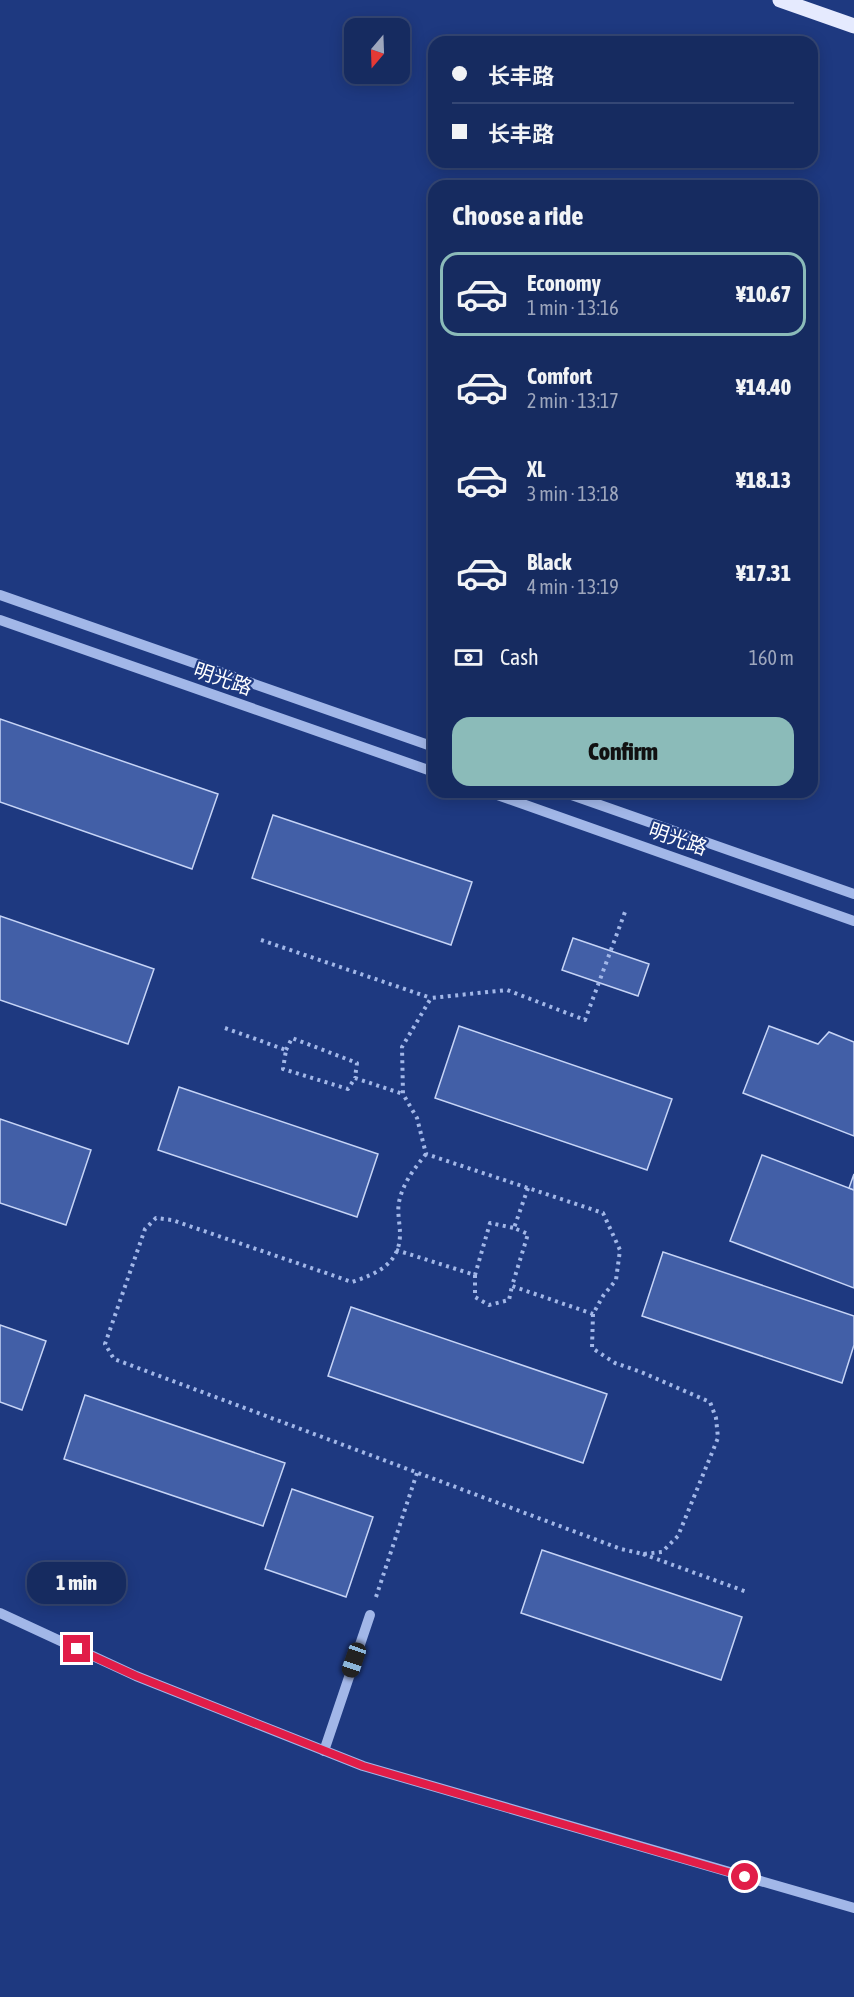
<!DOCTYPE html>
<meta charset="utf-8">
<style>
:root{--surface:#162b60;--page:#1f3366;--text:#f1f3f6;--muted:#9ea7bd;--line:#354775;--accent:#8bbbb9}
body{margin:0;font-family:"Asap Condensed","Noto Sans SC",sans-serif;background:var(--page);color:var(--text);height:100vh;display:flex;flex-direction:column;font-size:22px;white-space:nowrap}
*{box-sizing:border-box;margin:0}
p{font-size:20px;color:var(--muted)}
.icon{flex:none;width:33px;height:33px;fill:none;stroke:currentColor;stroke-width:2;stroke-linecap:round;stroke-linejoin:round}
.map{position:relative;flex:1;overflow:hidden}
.details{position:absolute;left:428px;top:180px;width:390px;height:618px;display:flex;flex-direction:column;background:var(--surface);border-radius:18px;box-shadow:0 3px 15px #0003,0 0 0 2px var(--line)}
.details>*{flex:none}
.hud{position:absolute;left:428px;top:36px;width:390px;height:132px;border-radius:18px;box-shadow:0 3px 15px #0003,0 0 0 2px var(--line);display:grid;align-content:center;height:132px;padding:0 24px;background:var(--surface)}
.needle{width:39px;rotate:199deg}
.fabs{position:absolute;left:344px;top:18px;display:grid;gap:12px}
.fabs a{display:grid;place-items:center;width:66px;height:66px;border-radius:12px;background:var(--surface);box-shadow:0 3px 15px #0003,0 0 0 2px var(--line);font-size:30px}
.end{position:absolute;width:27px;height:27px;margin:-14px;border:8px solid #e11d48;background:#fff;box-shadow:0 0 0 3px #fff}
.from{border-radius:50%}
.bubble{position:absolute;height:42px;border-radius:18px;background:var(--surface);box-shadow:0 3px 15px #0003,0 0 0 2px var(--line);font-size:20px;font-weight:800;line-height:42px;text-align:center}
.car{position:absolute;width:18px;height:36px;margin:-18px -9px;border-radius:8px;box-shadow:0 0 4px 2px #0007;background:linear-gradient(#222 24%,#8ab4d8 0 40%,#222 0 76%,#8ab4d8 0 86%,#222 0)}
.hud b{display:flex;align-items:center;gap:21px;height:57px;font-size:22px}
.hud b+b{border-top:2px solid var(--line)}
.hud i{width:15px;height:15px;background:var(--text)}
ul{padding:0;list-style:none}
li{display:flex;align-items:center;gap:18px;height:84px;margin:0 12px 9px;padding:0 12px;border:3px solid transparent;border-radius:18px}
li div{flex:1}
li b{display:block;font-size:22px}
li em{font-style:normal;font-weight:800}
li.on{border-color:var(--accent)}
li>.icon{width:54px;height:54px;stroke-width:1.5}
h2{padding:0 24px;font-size:27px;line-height:72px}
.pay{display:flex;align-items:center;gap:15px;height:66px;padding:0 24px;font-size:22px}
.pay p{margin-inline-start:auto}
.button{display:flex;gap:12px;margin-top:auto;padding:12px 24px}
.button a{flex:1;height:69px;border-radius:18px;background:var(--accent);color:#111;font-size:24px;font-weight:800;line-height:69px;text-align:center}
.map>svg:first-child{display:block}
.building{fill:#425fa7;stroke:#c6d4f6;stroke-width:1.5}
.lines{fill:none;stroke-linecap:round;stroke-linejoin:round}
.path{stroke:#a2b7e8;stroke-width:4;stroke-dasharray:3 4.5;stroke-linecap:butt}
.minor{stroke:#a2b7e8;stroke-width:10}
.major{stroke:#e5eafe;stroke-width:15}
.route{stroke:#e11d48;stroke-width:8}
.labels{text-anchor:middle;stroke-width:4.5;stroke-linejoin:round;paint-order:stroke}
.street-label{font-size:20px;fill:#fff;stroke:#1e3980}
</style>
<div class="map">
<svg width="854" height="1997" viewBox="0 0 854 1997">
<rect width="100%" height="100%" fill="#1e3980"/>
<g class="building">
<path d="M0 719 218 794 192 869 0 802Z"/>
<path d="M273 815 472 882 451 945 252 878Z"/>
<path d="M0 916 154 969 128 1044 0 1000Z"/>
<path d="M573 938 649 964 638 996 562 970Z"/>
<path d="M459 1026 672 1099 647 1170 435 1098Z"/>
<path d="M769 1026 818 1044 829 1032 854 1042V1136L743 1093Z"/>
<path d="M179 1087 378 1154 357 1217 158 1150Z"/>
<path d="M0 1119 91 1150 66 1225 0 1203Z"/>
<path d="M762 1155 854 1190V1288L730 1241Z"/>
<path d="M854 1174V1190L849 1188Z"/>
<path d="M663 1252 854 1316V1345L842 1383 642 1316Z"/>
<path d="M351 1307 607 1394 583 1463 328 1376Z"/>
<path d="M0 1325 46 1341 22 1410 0 1402Z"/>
<path d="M85 1395 285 1463 263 1526 64 1459Z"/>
<path d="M292 1489 373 1517 346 1597 265 1569Z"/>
<path d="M542 1550 742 1617 721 1680 521 1613Z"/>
</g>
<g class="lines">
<g class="path">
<path d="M261 940 431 998"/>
<path d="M225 1028 286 1050 283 1069 348 1089 355 1078 403 1094"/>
<path d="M286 1050 292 1038 357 1063 355 1078"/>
<path d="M426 1154C414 1169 403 1183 399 1202 397 1212 400 1224 400 1234 400 1264 376 1274 352 1282L172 1220 156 1218 145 1229 105 1344 114 1359 621 1549 643 1554 662 1552 678 1536 718 1438 716 1418 710 1402 641 1372 615 1363 592 1348 593 1314 603 1296 616 1280 620 1250 603 1213 426 1154 417 1118 403 1094 402 1047 431 998 507 990 585 1020 625 912"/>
<path d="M528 1188 514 1228 528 1234 512 1286 593 1314"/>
<path d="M396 1250 475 1275 490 1223 514 1228"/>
<path d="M475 1275V1297L489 1305 509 1300 512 1286"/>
<path d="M643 1554 747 1592"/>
<path d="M376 1597 417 1473"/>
</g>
<g class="minor">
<path d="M0 595 434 747"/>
<path d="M0 620 434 772"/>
<path d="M489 792 854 921"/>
<path d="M563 792 854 894"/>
<path d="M0 1613 136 1676 363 1766 854 1908"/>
<path d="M324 1751 370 1615"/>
</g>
<path class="major" d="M780 0 854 26"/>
</g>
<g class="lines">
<path class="route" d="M77 1649 136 1676 363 1766 745 1877"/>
</g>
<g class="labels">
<g class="street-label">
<text transform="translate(223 679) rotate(19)" y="7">明光路</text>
<text transform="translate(678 839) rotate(19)" y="7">明光路</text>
</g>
</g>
</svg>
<div class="fabs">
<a><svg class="needle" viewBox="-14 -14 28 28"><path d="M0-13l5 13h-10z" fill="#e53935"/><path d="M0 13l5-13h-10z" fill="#9ea7bd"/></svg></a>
</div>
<i class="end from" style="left:745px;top:1877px"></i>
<i class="end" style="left:77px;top:1649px"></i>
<div class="bubble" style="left:27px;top:1562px;width:99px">1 min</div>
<i class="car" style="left:354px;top:1660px;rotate:199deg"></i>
<div class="hud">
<b><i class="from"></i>长丰路</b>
<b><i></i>长丰路</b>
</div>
<section class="details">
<h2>Choose a ride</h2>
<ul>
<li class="on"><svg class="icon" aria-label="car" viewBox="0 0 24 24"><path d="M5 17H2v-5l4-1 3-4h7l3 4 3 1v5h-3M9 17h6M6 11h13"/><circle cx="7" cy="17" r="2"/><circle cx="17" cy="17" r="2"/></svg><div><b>Economy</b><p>1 min · 13:16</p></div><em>¥10.67</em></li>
<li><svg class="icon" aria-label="car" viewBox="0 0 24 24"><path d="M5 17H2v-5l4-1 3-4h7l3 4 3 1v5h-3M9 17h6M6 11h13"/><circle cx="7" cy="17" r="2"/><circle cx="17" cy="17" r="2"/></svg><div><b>Comfort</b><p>2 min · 13:17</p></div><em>¥14.40</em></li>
<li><svg class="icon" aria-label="car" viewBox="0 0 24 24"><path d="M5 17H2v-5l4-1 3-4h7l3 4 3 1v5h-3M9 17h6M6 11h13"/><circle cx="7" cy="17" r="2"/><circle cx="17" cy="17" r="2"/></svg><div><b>XL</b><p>3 min · 13:18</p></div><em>¥18.13</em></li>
<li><svg class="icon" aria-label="car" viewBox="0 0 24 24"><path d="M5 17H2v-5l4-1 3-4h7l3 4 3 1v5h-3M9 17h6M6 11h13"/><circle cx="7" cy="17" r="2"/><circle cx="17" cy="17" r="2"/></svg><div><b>Black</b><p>4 min · 13:19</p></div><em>¥17.31</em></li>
</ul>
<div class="pay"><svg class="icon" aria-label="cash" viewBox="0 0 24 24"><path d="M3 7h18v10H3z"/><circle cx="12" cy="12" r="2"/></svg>Cash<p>160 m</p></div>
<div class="button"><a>Confirm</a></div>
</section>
</div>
